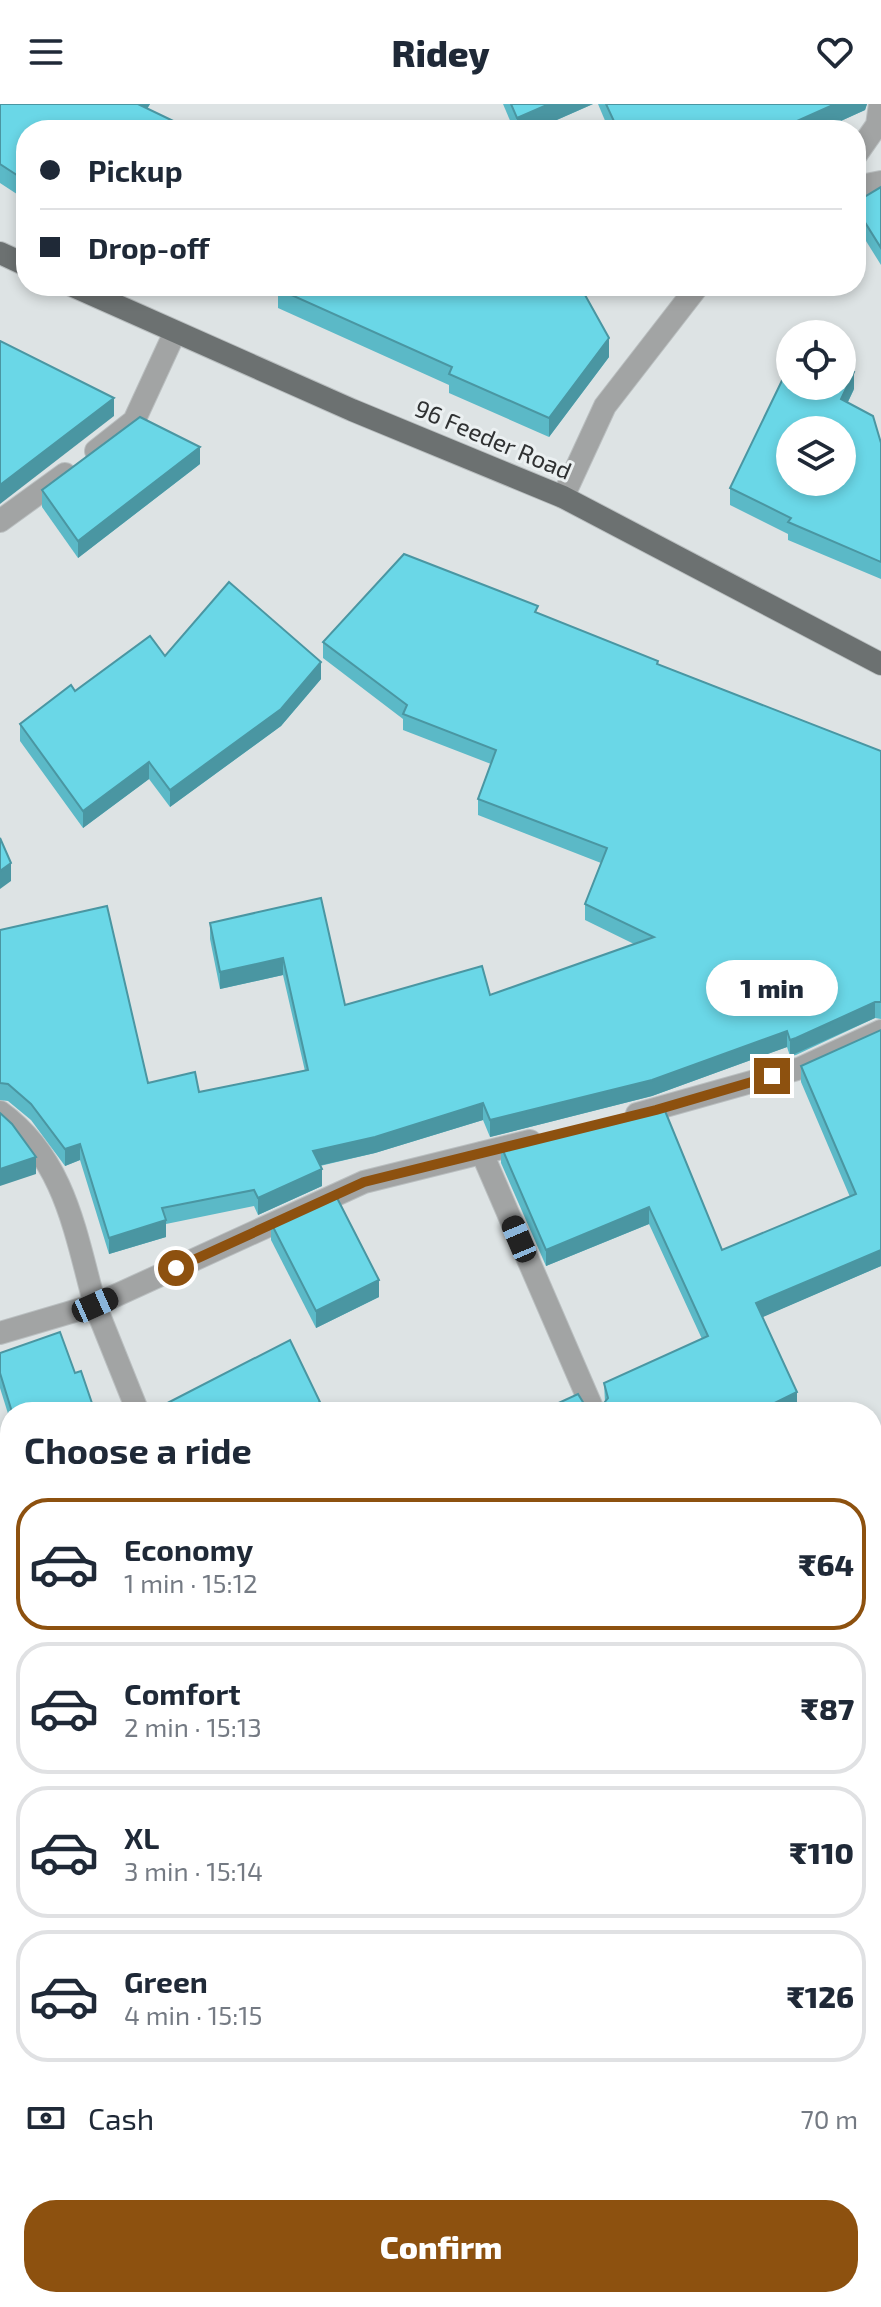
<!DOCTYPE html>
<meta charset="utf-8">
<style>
:root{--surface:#fff;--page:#f2f2f3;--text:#1f2937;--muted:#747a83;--line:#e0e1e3;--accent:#8d510f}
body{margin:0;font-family:"Exo 2",sans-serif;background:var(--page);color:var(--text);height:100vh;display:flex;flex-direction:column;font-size:30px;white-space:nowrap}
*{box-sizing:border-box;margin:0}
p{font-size:26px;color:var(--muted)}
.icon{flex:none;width:44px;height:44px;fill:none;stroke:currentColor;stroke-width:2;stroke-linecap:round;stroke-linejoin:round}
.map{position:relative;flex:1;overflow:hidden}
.side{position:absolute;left:0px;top:1298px;width:882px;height:906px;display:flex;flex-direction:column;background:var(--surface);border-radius:32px 32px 0 0;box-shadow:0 4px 12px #0003}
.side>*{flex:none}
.guide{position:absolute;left:16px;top:16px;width:850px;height:176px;border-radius:32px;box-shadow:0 4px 12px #0003;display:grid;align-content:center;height:176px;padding:0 24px;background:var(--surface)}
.buttons{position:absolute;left:776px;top:216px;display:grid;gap:16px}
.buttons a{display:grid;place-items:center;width:80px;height:80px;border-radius:50%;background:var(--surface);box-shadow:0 4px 12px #0003;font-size:40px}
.end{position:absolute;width:36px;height:36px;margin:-18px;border:10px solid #8d510f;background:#fff;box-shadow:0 0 0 4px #fff}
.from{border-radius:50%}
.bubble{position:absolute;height:56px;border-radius:28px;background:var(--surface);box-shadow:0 4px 12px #0003;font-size:26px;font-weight:800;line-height:56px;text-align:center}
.car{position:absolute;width:24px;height:48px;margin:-24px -12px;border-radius:10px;box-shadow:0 0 6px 2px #0007;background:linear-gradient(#222 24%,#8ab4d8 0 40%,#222 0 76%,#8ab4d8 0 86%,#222 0)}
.guide b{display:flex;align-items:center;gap:28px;height:76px;font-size:30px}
.guide b+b{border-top:2px solid var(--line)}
.guide i{width:20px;height:20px;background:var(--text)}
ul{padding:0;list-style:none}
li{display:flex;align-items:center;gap:24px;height:132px;margin:0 16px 12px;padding:0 8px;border:4px solid var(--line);border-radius:32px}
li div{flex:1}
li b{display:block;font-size:30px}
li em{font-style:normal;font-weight:800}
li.current{border-color:var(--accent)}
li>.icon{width:72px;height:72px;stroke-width:1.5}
h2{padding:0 24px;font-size:36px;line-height:96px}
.pay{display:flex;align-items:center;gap:20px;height:88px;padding:0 24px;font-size:30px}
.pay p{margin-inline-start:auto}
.cta{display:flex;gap:16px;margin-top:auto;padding:16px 24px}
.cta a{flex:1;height:92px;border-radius:32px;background:var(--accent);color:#fff;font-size:32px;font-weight:800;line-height:92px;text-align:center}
header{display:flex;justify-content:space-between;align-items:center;height:104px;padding:0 24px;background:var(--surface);font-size:36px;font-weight:800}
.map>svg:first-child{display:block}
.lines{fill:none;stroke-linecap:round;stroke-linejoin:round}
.minor-casing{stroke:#babfc0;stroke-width:24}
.primary-casing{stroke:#babfc0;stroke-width:24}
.minor{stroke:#a2a4a4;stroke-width:22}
.primary{stroke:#6c7171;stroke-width:22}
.wall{fill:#5bb9c7}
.shaded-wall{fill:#4a96a2}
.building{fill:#6ad7e7;stroke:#4a96a2;stroke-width:2;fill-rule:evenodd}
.route{stroke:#8d510f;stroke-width:10}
.labels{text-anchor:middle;stroke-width:6;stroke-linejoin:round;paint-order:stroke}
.street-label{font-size:24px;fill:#2f3132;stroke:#ebf0f1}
</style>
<header><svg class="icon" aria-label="menu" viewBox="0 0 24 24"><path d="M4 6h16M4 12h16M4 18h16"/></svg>Ridey<svg class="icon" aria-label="heart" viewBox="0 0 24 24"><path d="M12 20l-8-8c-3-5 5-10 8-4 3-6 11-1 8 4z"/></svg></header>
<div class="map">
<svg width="881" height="2203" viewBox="0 0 881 2203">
<rect width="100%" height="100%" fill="#dde3e4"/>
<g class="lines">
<g class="minor-casing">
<g id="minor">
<path d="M856 51 877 21 880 0"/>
<path d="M856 83 881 78"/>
<path d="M96 347 134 317 175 228"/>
<path d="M563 393 605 302 698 182"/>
<path d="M0 417 65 370"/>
<path d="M0 1008C65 1055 75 1128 95 1201L364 1078 530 1037"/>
<path d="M637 1010 801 964 881 927"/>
<path d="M482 1049 594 1308"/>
<path d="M0 1229 95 1201 138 1308"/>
<path d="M0 1718 10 1713"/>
<path d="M851 2194 855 2203"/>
<path d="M200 2203 213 2194"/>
</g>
</g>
<g class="primary-casing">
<g id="primary">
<path d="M0 149 26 161"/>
<path d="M73 182 352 306 563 393 881 560"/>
</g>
</g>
<use href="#minor" class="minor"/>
<use href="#primary" class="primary"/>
</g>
<g class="wall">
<path d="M0 0H150L147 5 26 26V96L0 79Z"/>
<path d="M503 0H593L534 26H514Z"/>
<path d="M598 0H867L865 6 821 26H609Z"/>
<path d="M881 83V161L856 121V98Z"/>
<path d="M264 182H580L609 253 549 333 449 289V281L278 204V190Z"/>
<path d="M854 285 848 298 881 339V475L788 436V430L730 401V384Z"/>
<path d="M200 360 78 454 42 403V386Z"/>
<path d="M538 509 658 560 881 647V915L875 914 796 951 790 952 787 943 652 992 490 1033 483 1016 375 1049 320 1062 322 1082 258 1111 254 1102 166 1120V1133L109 1150 80 1056 65 1062 31 1016 8 997 0 996V826L148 979 199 988 305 967 283 871 220 885 210 835V819L321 794 345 901 490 891 634 840 585 816V800L601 759 478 711V695L491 660 403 626V615L323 554V538Z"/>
<path d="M165 552 321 575 281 622 170 703 149 675 83 724 20 637V620L75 587Z"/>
<path d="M881 926V1162L762 1213 797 1288V1304L790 1308H539L578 1290 586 1303 600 1304 605 1298 604 1279 702 1235 649 1120 546 1162 501 1059V1042L663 1002 722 1146 850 1093 801 978V962Z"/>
<path d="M271 1119 379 1193 316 1224 271 1136Z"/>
<path d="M0 1249 75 1269 95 1308H10V1316L0 1284Z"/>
<path d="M881 1849V1890L873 1870V1853Z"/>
<path d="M10 1905V2047L0 2027V1980L5 1978 0 1968V1910Z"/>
<path d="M872 2187 881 2203H870V2194H872Z"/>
<path d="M55 2194H160V2203H59Z"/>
<path d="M567 2194H703L707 2203H568Z"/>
</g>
<g class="shaded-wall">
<path d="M138 0H150L138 19Z"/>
<path d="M549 0H593L534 26H517V14Z"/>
<path d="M835 0H867L865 6 821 26H777Z"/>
<path d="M609 234V253L549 333V314Z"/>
<path d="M854 268V285L841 312V295Z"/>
<path d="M114 294V312L0 400V381Z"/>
<path d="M200 343V360L78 454V437Z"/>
<path d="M321 558V575L281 622 170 703V686Z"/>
<path d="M149 658V675L83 724V707Z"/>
<path d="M11 759V777L0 785V767Z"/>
<path d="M283 854V871L220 885V868Z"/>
<path d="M875 898V914L790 952V936Z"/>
<path d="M787 927V943L652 992 490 1033V1016Z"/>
<path d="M483 999V1016L375 1049 313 1063V1047Z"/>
<path d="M80 1040V1056L65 1062V1045Z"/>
<path d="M36 1053V1070L0 1082V1065Z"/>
<path d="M322 1065V1082L258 1111V1094Z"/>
<path d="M649 1103V1120L546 1162V1146Z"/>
<path d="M166 1116V1133L109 1150V1134Z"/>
<path d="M881 1146V1162L756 1216V1199Z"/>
<path d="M379 1176V1193L316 1224V1207Z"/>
<path d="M797 1288V1304L790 1308H756Z"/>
<path d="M320 1298V1308H301Z"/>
<path d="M10 1476V1492L0 1495V1480Z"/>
<path d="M881 1694V1711L872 1715V1698Z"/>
<path d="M144 2194H160V2203H125Z"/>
</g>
<g class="building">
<path d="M0 0H138L192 26H26V77L0 60Z"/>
<path d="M511 0H549L517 14Z"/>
<path d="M606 0H835L777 26H618Z"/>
<path d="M881 83V144L856 104V98Z"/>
<path d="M279 182H580L609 234 549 314 449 270 452 263 278 185Z"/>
<path d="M0 237 114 294 0 381Z"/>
<path d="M790 260V282H842V262L854 268 841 295 873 312 881 339V458L788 418 791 414 730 384ZM790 326H842V378H790Z"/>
<path d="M140 313 200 343 78 437 42 386Z"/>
<path d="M404 450 538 502 535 508 658 557 657 560 881 647V898H875L796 934 790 936 787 927 652 976 490 1016 483 999 375 1033 313 1047 322 1065 258 1094 254 1086 162 1104 166 1116 109 1134 80 1040 65 1045 31 1000 8 980 0 979V826L107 802 148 979 195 968 199 988 308 966 283 854 220 868 210 819 321 794 345 901 482 862 490 891 654 833 585 800 607 744 478 695 496 646 403 610 407 601 323 538Z"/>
<path d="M229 478 321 558 281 605 170 686 149 658 83 707 20 620 71 581 75 587 150 532 165 552Z"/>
<path d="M0 734 11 759 0 767Z"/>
<path d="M881 926V1146L756 1199 797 1288 756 1308H539L578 1290 586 1303 600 1304 608 1294 604 1279 708 1232 649 1103 546 1146 501 1042 663 1002 722 1146 856 1090 801 962Z"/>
<path d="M0 1009 12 1020 36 1053 0 1065Z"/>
<path d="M335 1090 379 1176 316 1207 271 1119Z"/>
<path d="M60 1228 75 1269 81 1267 95 1308H12L0 1269V1249Z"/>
<path d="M290 1236 320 1298 301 1308H150Z"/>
<path d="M10 1390V1476L0 1480V1394Z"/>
<path d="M872 1626 881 1646V1694L872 1698Z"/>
<path d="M881 1849V1873L873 1853Z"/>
<path d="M10 1905V1971L0 1952V1910Z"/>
<path d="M10 1975V2030L0 2010V1980Z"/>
<path d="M881 2182V2203H878L872 2192V2187Z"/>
<path d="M63 2194H144L125 2203H67Z"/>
<path d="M571 2194H703L707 2203H576Z"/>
</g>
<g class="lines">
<path class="route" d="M176 1164 364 1078 656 1006 772 972"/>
</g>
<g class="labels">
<g class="street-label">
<text transform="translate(493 336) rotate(23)" y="8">96 Feeder Road</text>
</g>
</g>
</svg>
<div class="buttons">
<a><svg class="icon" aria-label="locate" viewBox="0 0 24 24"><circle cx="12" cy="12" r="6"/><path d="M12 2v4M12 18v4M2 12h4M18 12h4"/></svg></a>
<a><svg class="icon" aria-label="layers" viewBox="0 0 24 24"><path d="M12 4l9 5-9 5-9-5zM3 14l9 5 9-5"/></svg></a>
</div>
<i class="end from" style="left:176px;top:1164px"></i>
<i class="end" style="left:772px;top:972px"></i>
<div class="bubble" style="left:706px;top:856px;width:132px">1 min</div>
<i class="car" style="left:519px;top:1135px;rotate:337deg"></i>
<i class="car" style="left:95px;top:1201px;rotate:66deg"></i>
<div class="guide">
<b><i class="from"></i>Pickup</b>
<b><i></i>Drop-off</b>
</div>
<section class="side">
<h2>Choose a ride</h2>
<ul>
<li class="current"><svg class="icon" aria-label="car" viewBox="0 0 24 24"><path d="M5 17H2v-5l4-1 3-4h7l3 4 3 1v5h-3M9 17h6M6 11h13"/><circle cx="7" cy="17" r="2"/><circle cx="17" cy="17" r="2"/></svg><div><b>Economy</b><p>1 min · 15:12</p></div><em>₹64</em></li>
<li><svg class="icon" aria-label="car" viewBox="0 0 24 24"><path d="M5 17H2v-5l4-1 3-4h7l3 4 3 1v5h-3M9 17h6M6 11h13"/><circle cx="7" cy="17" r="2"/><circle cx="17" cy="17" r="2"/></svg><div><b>Comfort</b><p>2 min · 15:13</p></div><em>₹87</em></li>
<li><svg class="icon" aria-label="car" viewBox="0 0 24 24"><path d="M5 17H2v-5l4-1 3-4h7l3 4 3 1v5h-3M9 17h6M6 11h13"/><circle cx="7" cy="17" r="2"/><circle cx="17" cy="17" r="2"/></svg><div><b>XL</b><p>3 min · 15:14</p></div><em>₹110</em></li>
<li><svg class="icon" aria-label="car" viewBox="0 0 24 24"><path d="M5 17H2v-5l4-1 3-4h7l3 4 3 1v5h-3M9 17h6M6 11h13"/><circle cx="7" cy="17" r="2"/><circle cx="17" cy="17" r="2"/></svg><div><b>Green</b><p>4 min · 15:15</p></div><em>₹126</em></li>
</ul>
<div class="pay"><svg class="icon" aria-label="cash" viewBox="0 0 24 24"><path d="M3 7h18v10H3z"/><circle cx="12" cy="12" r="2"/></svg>Cash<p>70 m</p></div>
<div class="cta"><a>Confirm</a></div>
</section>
</div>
